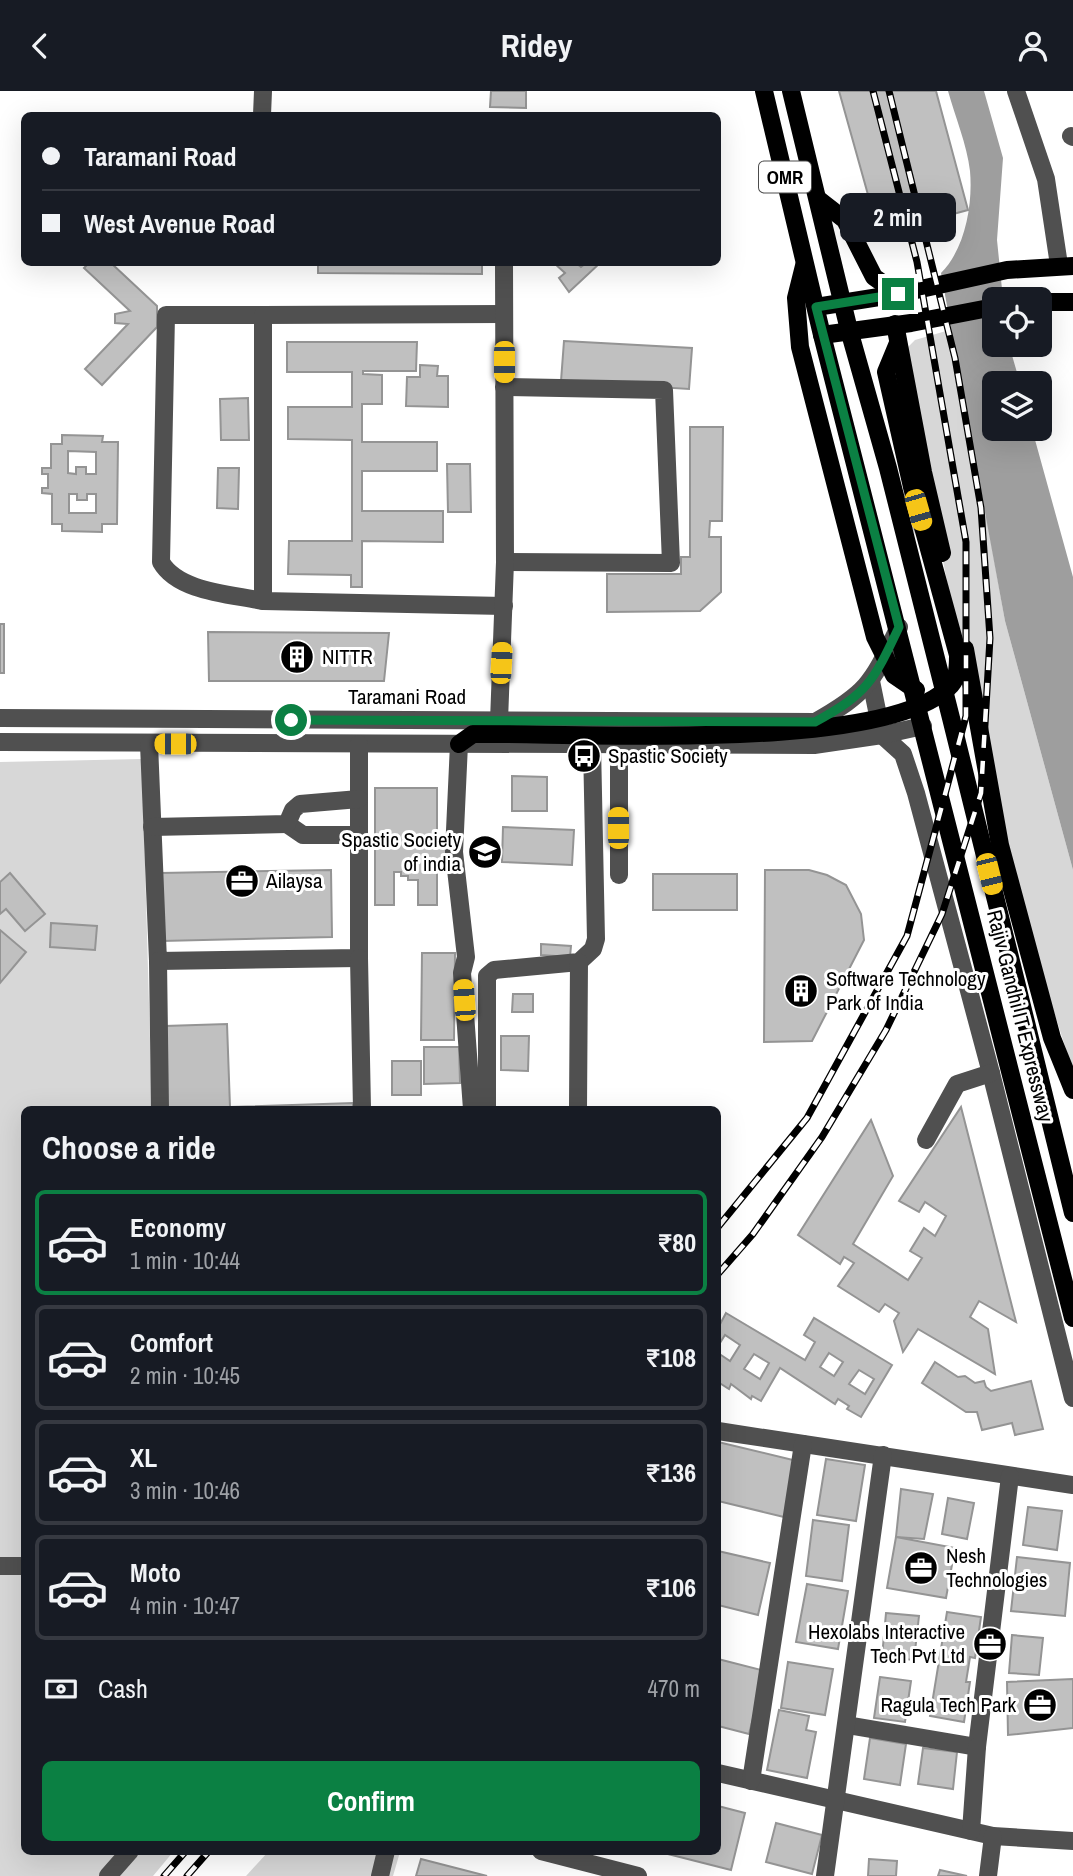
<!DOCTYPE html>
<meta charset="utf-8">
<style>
:root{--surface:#171b24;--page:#242831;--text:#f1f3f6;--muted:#9ea1a6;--line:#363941;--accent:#0b8043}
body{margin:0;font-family:"Archivo Narrow",sans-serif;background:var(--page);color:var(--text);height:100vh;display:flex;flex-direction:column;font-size:26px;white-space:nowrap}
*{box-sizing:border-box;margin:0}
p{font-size:23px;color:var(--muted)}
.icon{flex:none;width:38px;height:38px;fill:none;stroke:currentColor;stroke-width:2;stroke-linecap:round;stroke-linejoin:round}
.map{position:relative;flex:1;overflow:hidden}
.drawer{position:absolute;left:21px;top:1015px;width:700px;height:749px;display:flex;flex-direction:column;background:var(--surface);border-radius:10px;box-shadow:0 7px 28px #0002}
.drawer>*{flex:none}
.top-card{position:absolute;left:21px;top:21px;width:700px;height:154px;border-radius:10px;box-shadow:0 7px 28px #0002;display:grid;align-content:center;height:154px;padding:0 21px;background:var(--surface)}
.tools{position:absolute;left:982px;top:196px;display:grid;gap:14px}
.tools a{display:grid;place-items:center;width:70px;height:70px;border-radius:10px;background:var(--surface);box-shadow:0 7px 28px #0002;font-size:35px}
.end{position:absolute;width:32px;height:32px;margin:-16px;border:9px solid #0b8043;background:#fff;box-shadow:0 0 0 4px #fff}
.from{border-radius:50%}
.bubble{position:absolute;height:49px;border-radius:10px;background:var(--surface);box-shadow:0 7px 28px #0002;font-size:23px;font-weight:700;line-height:49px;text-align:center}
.car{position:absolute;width:21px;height:42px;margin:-21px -10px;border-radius:9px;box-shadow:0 0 5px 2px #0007;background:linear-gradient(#f5c518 24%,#345 0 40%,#f5c518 0 76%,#345 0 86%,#f5c518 0)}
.top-card b{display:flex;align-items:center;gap:24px;height:66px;font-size:26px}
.top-card b+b{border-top:2px solid var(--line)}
.top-card i{width:18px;height:18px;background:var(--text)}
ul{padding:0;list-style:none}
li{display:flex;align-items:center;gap:21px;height:105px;margin:0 14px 10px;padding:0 7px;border:4px solid var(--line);border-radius:10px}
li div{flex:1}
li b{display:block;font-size:26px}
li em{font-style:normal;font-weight:700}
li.on{border-color:var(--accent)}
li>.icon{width:63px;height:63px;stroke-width:1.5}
h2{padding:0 21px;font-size:32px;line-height:84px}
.pay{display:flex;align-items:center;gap:18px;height:77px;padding:0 21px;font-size:26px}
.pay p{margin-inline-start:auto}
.button{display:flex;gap:14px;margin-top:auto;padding:14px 21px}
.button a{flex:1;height:80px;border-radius:10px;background:var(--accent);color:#fff;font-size:28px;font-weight:700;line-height:80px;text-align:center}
header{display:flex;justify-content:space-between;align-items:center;height:91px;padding:0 21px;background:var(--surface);font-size:32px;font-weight:700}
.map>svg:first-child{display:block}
.green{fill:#d7d7d7}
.water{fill:#9e9e9e}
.building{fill:#c0c0c0;stroke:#949494;stroke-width:2;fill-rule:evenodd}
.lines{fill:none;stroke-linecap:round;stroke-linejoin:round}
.minor{stroke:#505050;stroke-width:18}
.major{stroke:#000;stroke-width:18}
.rail-casing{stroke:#000;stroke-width:7}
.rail{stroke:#fff;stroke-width:4.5;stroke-dasharray:13;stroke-linecap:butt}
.route{stroke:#0b8043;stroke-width:9}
.labels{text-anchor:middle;stroke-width:6;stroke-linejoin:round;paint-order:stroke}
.shield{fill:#fff;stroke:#4c4c4c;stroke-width:2}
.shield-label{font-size:19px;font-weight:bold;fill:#000}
.poi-label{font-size:21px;fill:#000;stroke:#fff;text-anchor:start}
.street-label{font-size:21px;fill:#000;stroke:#fff}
</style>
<header><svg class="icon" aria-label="back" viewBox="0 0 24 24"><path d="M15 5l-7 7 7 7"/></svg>Ridey<svg class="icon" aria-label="person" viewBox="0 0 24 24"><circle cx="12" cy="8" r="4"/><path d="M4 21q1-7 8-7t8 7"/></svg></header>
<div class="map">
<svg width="1073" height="1785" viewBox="0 0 1073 1785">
<rect width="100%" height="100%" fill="#fff"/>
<g class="green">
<path d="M953 238 1005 530 1073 779V979C994 747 945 500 906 258L915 249Z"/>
<path d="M142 668 152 1018H24V1760L173 1761 153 1785H0V671Z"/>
<path d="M268 1761H400L393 1785H246Z"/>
</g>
<path class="water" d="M948 0H984L1003 67 997 149 1003 208H994V254H1009L1020 292H994V338H1032L1073 486V779L1005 530 941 182C965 158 973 114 970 80 967 54 955 25 948 0Z"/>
<g class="building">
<path d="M491 0H526V17L490 16Z"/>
<path d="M839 0H936L968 119 879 143Z"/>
<path d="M89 172H111L157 215V236L102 294 85 278 128 233 115 232V223L130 220 84 177Z"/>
<path d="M318 172H482V183L318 182Z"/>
<path d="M554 172H576L581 176 586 172H600L569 201 559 187 565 182Z"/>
<path d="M564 250 692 257 689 298 561 290Z"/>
<path d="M287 251H417L416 280H363V283L382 284V313H362V351H437V380H362V420H443V451L362 450V496H351V484L288 483 289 450H352V349L288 348V316H352V281H287Z"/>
<path d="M420 274 438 275 437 285H448V316L406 315 407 286H420Z"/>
<path d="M248 307 249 349H221L220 308Z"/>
<path d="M690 336H723L722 430H710L709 446H721V501L700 520 607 521V483H681V466H690Z"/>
<path d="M62 344 103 345 102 351H118L117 433H102V441L62 440V433H52V403L42 402V397H48V383H42V377H51V353H62ZM68 360 96 361V383H86V376H76V383L68 382ZM69 403H77V409H87V403H96V422H69Z"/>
<path d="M447 373H470L471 421H448Z"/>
<path d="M218 377H239L238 418 217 417Z"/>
<rect x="0" y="533" width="4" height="49"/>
<path d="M208 541 389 542 384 590H209Z"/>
<path d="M512 685 547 686V720H512Z"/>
<path d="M375 697H437V750H451V771H437V814H418V789H408V785H401V781H394V814H375Z"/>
<path d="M503 736 574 739 572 774 502 771Z"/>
<path d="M331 779 332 846 162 850 161 782Z"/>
<path d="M765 779H809L827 784 846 794 861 823 864 849 812 950 764 951Z"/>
<path d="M10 782 45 823 25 840 6 818 0 823V791Z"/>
<rect x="653" y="783" width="84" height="36"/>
<path d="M51 832 97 835 95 859 50 856Z"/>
<path d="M0 839 26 861 0 892Z"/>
<path d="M541 853 571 855 570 866 541 864Z"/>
<path d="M422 862H455L454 949H421Z"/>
<path d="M513 903H533V921H512Z"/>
<path d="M227 933 230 1016 353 1012V1018H167L165 935Z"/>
<path d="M501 945H529L528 980 501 979Z"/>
<path d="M424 956H459L460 992 424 993Z"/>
<rect x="392" y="970" width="29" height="34"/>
<path d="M961 1016 1016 1231 979 1210 970 1226 988 1238 995 1283 918 1238 903 1261 894 1230 899 1222 885 1213 879 1221 838 1195 854 1172 844 1166 840 1173 798 1144 871 1029 893 1085 853 1153 908 1189 922 1167 910 1160 924 1137 935 1145 946 1125 925 1111 919 1121 899 1110Z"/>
<path d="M726 1222 805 1269 815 1251 804 1244 814 1227 892 1274 861 1326 847 1318 849 1315 838 1308 835 1313 780 1277 761 1310 752 1305 751 1308 731 1293 729 1298 718 1291V1262L730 1270 740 1254 725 1244 718 1255V1237ZM829 1262 843 1271 834 1285 820 1276ZM754 1263 769 1272 760 1288 744 1278ZM859 1279 874 1288 865 1303 849 1293Z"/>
<path d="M935 1271 958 1286 965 1285 975 1292 984 1290 986 1296 991 1300 1031 1290 1043 1338 1015 1344 1012 1332 982 1339 977 1321H966L922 1292Z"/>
<path d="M718 1351 797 1370 784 1426 718 1410Z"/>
<path d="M826 1368 865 1374 856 1430 817 1424Z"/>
<path d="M901 1398 933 1403 924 1448 896 1446Z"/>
<path d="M948 1407 974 1412 967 1448 942 1443Z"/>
<path d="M1028 1416 1062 1420 1057 1459 1023 1454Z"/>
<path d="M813 1429 849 1434 842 1490 806 1485Z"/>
<path d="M896 1446 955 1457 946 1507 887 1497Z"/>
<path d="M718 1460 770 1472 758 1524 718 1514Z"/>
<path d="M1017 1466 1070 1472 1065 1525 1011 1520Z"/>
<path d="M807 1493 848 1500 838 1558 796 1551Z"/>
<path d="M947 1521 981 1526 975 1567 970 1566 966 1591H970L964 1631 930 1625Z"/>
<path d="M886 1522 919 1525 914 1569 882 1566Z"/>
<path d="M1012 1544 1043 1547 1039 1584 1009 1582Z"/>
<path d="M718 1568 765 1580 749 1643 718 1635Z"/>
<path d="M788 1571 833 1578 825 1624 781 1617Z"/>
<path d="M880 1586 911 1590 905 1631 874 1627Z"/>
<path d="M1073 1588V1637L1008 1644 1007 1591Z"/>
<path d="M779 1619 809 1625 806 1639 816 1641 807 1687 767 1679Z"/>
<path d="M870 1647 906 1653 900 1694 864 1688Z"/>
<path d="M923 1657 957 1661 953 1698 918 1693Z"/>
<path d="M718 1715 745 1722 731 1779 656 1760H718Z"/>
<path d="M776 1732 822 1744 812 1783 766 1771Z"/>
<path d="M421 1768 487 1785H416Z"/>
<path d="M869 1768 897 1770 896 1785H868Z"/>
<path d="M940 1779 967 1785H938Z"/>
</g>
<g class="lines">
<g class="minor">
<path d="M1016 0 1046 88 1059 174"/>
<path d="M262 24 263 0"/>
<path d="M1071 45 1073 46"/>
<path d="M263 224H166L161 471C178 501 231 503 263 510"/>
<path d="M504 296 664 299 671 472 505 471"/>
<path d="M504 515 263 510V224L504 223"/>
<path d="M871 590 882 644 903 663 916 702 991 982 1073 1307"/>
<path d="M0 627 815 631C869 601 872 591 899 536"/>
<path d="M499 630 505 471 504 172"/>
<path d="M0 651 814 654 882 644 923 635"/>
<path d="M149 653 158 870 359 867V653"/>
<path d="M459 653 454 761 466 866 462 882 472 1018"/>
<path d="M619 654V784"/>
<path d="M287 733 303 744H359"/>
<path d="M152 736 287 733 293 719 300 713 359 708"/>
<path d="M359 867 362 1018"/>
<path d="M158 870 160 1018"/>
<path d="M487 1018V885L494 879 579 871 593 858 596 848 592 654"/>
<path d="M578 1018 579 871"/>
<path d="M926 1049 957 993 991 982"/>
<path d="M718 1340 1073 1394"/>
<path d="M0 1475H24"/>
<path d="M847 1634 977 1656 1010 1385"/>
<path d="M718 1682 993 1745 1073 1750"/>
<path d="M751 1690 803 1353"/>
<path d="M971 1740 977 1656"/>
<path d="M541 1760 638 1785"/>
<path d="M108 1785 130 1760"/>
<path d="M380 1785 386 1760"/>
<path d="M825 1785 883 1364"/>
<path d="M988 1785 993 1745"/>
</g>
<g class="major">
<path d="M764 0 822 244 1073 1227"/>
<path d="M791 0 849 239 888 377 951 627 1073 1122"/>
<path d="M818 108 845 129 874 186 898 203"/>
<path d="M804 175 796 207 800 256 875 546 894 584 916 599"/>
<path d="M1040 211H1073"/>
<path d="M816 216 898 203 1007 179 1073 175"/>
<path d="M895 233 923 381 942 462"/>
<path d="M822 244 911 232 994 216"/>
<path d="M965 558 1000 754 1052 947 1073 999"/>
<path d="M459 653 473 643C570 641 889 663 951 594 958 586 958 574 958 564L912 396 886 281 898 252"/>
</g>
<g class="rail-casing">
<g id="rail">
<path d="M718 1136 807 1027 907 845 966 625V451L917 171 873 0"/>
<path d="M718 1183 753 1143 822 1046 886 939 942 823 981 702 990 547 981 417 955 267 889 0"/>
<path d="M164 1785 186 1760"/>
<path d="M187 1785 209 1760"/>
</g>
</g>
<use href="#rail" class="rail"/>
</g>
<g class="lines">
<path class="route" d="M291 629 815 631C868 602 873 591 899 536L816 216 898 203"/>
</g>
<defs>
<g id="building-disc" transform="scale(1.75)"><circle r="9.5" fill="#000" stroke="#fff"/><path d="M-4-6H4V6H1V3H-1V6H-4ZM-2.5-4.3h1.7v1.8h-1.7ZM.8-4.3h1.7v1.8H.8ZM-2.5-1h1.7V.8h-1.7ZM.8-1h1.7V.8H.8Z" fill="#fff"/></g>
<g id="bus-disc" transform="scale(1.75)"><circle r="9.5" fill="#000" stroke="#fff"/><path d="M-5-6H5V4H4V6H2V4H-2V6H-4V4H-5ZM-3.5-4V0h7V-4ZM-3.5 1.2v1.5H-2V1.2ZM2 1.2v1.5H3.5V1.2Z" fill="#fff"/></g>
<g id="school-disc" transform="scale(1.75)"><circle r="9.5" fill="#000" stroke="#fff"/><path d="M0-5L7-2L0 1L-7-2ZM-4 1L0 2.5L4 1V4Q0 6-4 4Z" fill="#fff"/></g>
<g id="office-disc" transform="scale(1.75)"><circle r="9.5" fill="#000" stroke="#fff"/><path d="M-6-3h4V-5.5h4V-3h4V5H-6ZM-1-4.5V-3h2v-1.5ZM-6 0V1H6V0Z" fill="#fff"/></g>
</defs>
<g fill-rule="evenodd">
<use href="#building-disc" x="297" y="566"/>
<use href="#bus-disc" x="584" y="665"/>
<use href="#school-disc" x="485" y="761"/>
<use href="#office-disc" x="242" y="790"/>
<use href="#building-disc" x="801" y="900"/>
<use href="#office-disc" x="921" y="1477"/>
<use href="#office-disc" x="990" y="1553"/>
<use href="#office-disc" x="1040" y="1614"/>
</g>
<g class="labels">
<rect class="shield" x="759" y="70.5" width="52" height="31" rx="5"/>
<g class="shield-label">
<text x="785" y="93">OMR</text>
</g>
<g class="poi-label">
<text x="322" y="573">NITTR</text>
<text x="608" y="672">Spastic Society</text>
<text x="461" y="756" text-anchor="end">Spastic Society<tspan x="461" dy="24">of india</tspan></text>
<text x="266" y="797">Ailaysa</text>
<text x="826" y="895">Software Technology<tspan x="826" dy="24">Park of India</tspan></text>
<text x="946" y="1472">Nesh<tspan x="946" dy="24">Technologies</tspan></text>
<text x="965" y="1548" text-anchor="end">Hexolabs Interactive<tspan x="965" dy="24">Tech Pvt Ltd</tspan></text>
<text x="1016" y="1621" text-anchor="end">Ragula Tech Park</text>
</g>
<g class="street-label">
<text x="407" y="613">Taramani Road</text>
<text transform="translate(1020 925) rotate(76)" y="7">Rajiv Gandhi IT Expressway</text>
</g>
</g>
</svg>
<div class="tools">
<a><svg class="icon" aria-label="locate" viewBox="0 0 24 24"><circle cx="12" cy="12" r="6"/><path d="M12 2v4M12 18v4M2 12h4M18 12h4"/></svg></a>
<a><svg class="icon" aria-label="layers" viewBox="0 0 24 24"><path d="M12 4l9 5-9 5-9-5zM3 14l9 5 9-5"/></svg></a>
</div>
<i class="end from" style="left:291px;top:629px"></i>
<i class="end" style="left:898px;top:203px"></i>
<div class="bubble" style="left:840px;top:102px;width:116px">2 min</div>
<i class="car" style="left:504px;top:271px;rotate:180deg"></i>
<i class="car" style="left:918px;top:419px;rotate:164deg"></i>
<i class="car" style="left:501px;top:572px;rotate:3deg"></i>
<i class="car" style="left:175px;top:653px;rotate:270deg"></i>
<i class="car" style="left:618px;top:737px;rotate:0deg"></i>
<i class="car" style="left:989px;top:783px;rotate:166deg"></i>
<i class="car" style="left:464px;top:909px;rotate:356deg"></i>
<div class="top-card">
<b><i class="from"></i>Taramani Road</b>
<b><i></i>West Avenue Road</b>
</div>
<section class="drawer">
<h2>Choose a ride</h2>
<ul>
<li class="on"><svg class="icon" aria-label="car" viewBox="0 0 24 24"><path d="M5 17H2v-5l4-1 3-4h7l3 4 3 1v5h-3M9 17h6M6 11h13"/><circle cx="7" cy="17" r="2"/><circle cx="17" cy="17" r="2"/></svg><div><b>Economy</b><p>1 min · 10:44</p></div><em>₹80</em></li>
<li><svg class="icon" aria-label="car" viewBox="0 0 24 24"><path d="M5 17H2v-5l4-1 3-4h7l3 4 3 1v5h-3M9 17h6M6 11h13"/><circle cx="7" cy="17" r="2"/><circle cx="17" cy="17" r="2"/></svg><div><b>Comfort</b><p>2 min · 10:45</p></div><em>₹108</em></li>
<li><svg class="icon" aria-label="car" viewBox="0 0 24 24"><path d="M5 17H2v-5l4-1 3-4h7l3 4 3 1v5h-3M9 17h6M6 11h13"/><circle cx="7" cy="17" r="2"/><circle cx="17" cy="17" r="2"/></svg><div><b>XL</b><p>3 min · 10:46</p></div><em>₹136</em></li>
<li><svg class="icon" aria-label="car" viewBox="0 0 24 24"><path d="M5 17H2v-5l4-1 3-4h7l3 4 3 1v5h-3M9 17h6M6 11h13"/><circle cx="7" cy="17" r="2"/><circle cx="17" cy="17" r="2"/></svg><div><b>Moto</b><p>4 min · 10:47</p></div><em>₹106</em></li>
</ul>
<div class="pay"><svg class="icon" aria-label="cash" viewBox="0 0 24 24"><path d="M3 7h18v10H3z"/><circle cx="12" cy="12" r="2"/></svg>Cash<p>470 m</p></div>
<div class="button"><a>Confirm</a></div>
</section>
</div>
